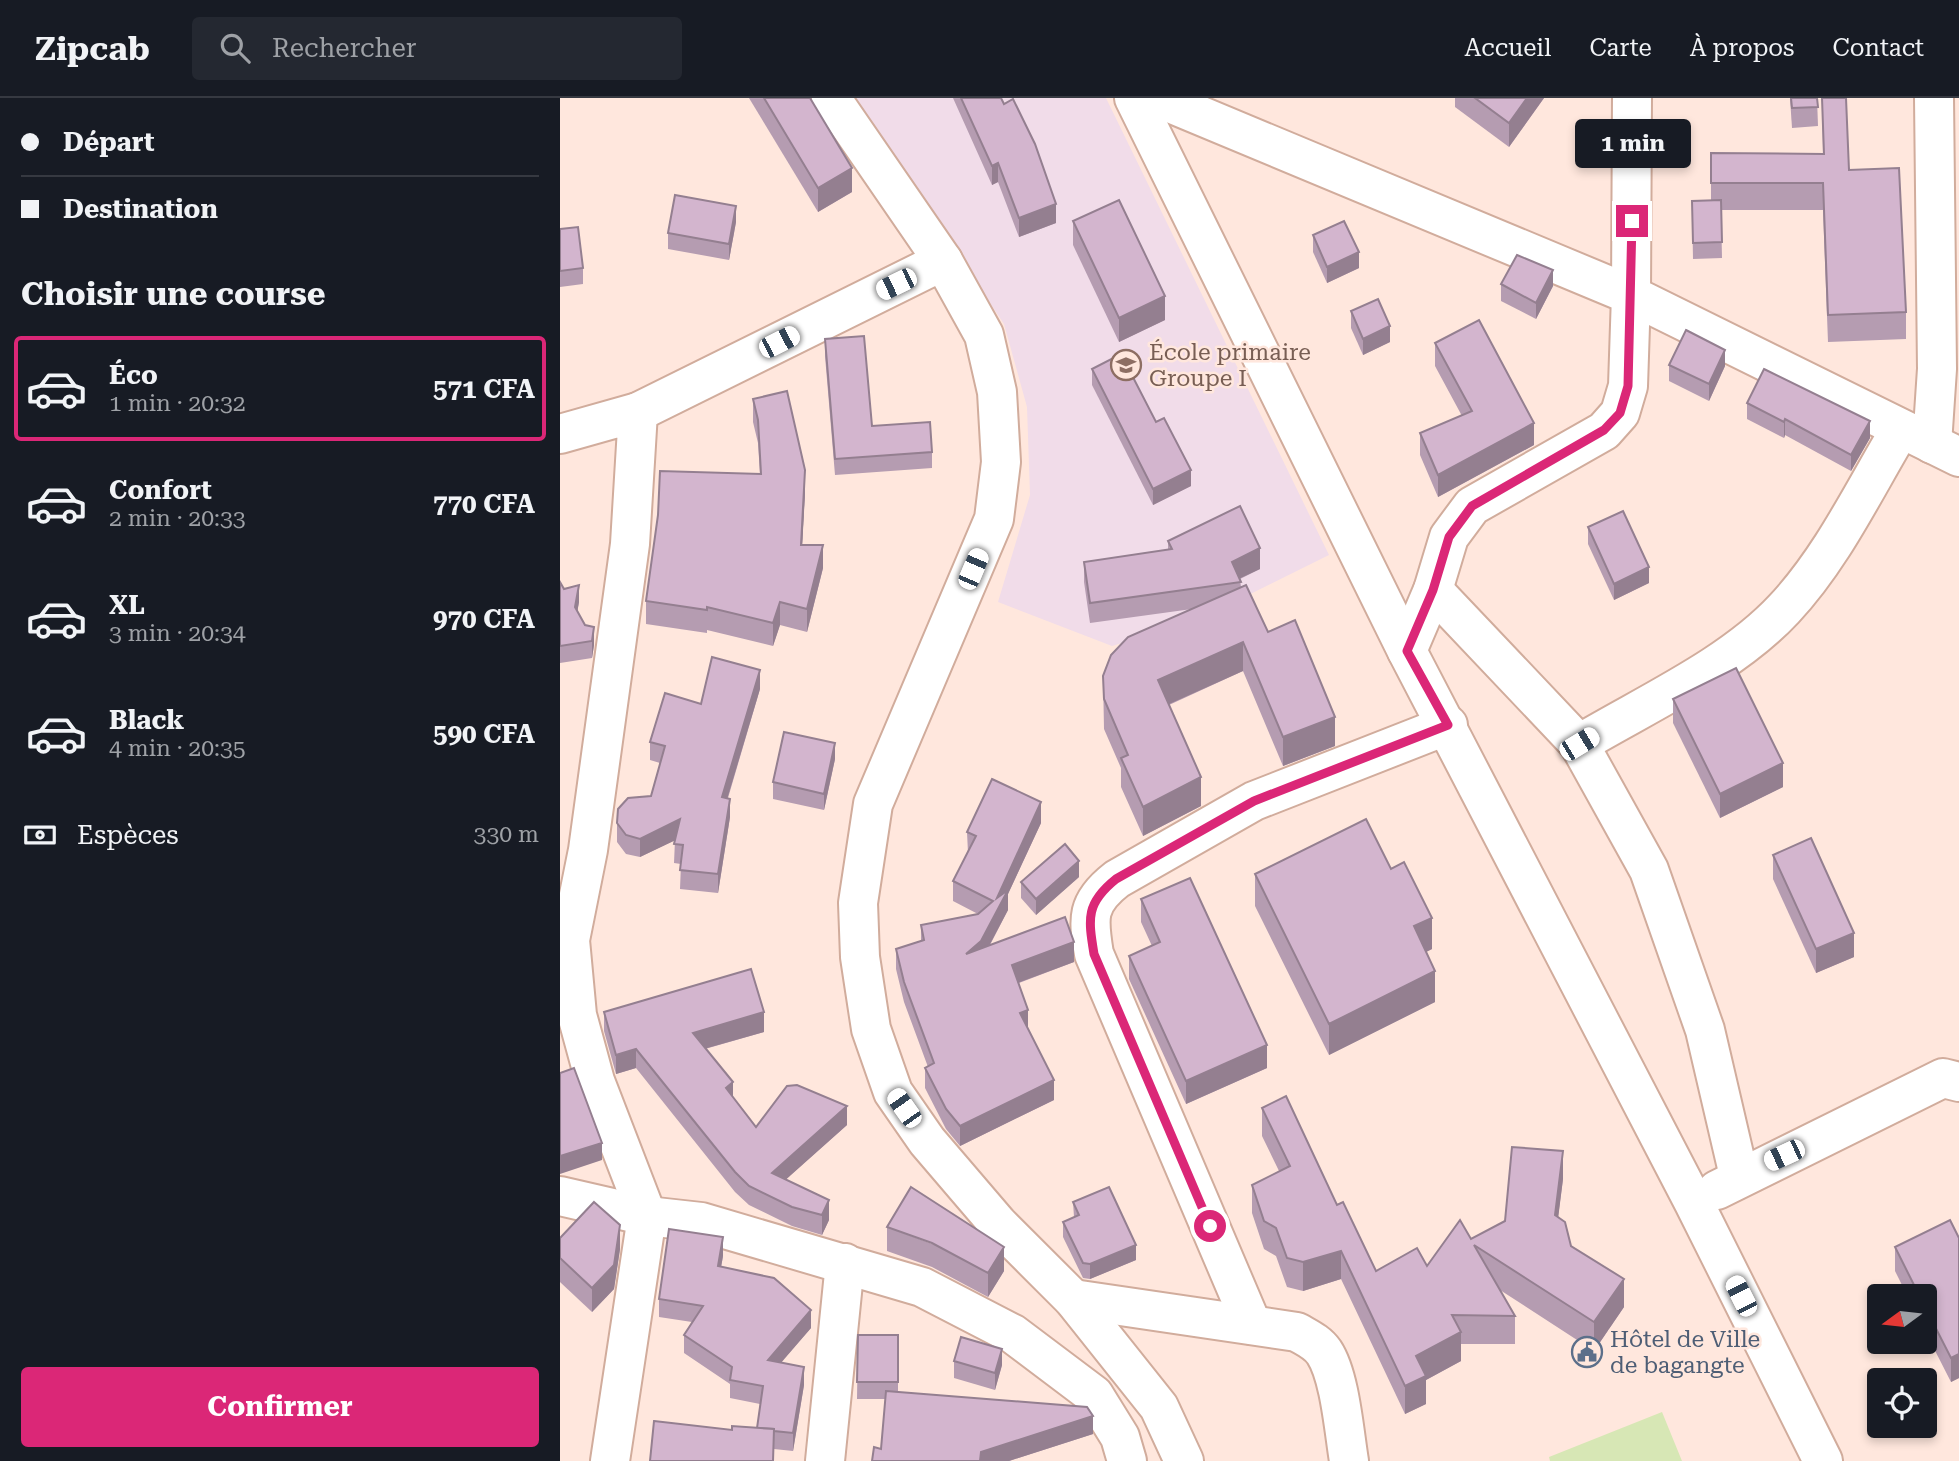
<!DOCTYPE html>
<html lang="fr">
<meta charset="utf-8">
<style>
:root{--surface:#171b24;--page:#242831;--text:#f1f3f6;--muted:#9ea1a6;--line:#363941;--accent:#db2777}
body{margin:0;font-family:"Roboto Serif",serif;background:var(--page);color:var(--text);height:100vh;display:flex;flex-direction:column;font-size:26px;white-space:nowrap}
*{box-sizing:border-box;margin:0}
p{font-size:23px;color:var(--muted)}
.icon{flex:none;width:38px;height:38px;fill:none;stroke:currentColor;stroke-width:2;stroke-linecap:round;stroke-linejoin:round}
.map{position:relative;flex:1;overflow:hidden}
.details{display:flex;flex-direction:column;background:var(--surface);width:560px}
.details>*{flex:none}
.guide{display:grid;align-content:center;height:154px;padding:0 21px;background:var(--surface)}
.needle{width:46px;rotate:255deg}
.controls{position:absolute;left:1307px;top:1186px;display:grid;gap:14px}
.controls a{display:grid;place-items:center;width:70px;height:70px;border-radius:7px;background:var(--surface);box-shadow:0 4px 10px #0003;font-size:35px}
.end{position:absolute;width:32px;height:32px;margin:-16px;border:9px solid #db2777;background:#fff;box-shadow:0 0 0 4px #fff}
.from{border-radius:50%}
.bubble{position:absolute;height:49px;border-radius:7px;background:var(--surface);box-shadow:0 4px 10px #0003;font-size:23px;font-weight:700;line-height:49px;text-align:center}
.car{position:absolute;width:21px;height:42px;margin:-21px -10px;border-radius:9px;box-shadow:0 0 5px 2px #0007;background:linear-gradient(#fff 24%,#345 0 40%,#fff 0 76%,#345 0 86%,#fff 0)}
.guide b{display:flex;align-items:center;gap:24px;height:66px;font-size:26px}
.guide b+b{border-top:2px solid var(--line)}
.guide i{width:18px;height:18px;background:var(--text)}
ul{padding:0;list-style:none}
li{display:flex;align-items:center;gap:21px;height:105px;margin:0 14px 10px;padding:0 7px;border:4px solid transparent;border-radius:7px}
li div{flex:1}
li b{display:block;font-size:26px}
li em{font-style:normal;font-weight:700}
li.current{border-color:var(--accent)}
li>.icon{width:63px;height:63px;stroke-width:1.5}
h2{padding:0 21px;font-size:32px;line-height:84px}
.pay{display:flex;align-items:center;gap:18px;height:77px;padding:0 21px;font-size:26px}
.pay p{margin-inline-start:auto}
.button{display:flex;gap:14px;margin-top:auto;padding:14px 21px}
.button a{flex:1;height:80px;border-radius:7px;background:var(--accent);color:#fff;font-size:28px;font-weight:700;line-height:80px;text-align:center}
header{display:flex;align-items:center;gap:42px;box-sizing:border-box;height:98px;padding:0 35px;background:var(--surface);border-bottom:2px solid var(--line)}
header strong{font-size:33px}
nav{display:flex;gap:38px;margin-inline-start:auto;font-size:24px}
.search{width:490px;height:63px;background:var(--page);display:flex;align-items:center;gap:18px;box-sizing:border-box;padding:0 24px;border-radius:7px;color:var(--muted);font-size:26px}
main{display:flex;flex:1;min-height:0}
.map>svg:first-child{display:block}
.education{fill:#f1dce9}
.green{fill:#d7e7b5}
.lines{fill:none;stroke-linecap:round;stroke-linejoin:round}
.minor-casing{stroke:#d1ac9c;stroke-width:42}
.minor{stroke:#fff;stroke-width:38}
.wall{fill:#b59cb1}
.shaded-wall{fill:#947f90}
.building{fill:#d3b5ce;stroke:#947f90;stroke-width:2}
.route{stroke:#db2777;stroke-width:9}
.labels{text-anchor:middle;stroke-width:5;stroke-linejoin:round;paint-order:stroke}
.education-label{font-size:23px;fill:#785e54;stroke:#ffe7dd;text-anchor:start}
.service-label{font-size:23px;fill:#4e5e75;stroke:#ffe7dd;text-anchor:start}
</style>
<header>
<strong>Zipcab</strong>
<div class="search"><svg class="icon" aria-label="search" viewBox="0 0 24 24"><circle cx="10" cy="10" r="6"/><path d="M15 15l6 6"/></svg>Rechercher</div>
<nav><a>Accueil</a><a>Carte</a><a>À propos</a><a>Contact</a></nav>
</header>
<main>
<section class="details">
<div class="guide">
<b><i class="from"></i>Départ</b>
<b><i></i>Destination</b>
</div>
<h2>Choisir une course</h2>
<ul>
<li class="current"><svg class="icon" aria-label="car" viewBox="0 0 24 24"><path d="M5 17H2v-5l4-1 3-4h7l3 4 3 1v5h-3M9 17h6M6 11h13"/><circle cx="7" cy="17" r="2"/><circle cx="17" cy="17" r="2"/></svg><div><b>Éco</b><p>1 min · 20:32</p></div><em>571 CFA</em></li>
<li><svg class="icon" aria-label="car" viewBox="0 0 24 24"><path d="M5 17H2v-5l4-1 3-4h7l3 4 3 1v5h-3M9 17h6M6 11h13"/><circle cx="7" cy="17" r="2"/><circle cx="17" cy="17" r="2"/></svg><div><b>Confort</b><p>2 min · 20:33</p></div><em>770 CFA</em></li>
<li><svg class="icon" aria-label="car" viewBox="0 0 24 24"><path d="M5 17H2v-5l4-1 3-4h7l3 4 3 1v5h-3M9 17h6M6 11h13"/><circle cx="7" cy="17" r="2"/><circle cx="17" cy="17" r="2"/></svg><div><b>XL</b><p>3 min · 20:34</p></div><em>970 CFA</em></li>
<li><svg class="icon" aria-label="car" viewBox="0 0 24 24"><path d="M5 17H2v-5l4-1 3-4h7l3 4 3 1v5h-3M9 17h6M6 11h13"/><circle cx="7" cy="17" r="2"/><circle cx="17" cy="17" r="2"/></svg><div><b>Black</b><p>4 min · 20:35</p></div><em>590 CFA</em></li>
</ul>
<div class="pay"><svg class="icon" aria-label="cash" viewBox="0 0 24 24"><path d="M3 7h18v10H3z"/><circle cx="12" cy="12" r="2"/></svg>Espèces<p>330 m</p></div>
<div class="button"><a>Confirmer</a></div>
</section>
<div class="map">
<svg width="1399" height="1363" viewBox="0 0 1399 1363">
<rect width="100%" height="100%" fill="#ffe7dd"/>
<path class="education" d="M293 0H546L769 457 642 520 552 548 438 504 470 397 467 309 444 226Z"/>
<path class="green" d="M1102 1314 1122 1363H990L989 1359Z"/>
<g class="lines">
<g class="minor-casing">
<g id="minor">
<path d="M271 0 383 163"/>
<path d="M574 0 847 553 1134 1105 1263 1363"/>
<path d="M598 0 1071 197 1068 288 1060 315 1044 333 912 408 889 439 873 492 847 553"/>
<path d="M1072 0 1071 197 1399 359"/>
<path d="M78 314 383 163 424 237 437 294 441 364 434 421 313 706 298 805 300 859 311 931 333 994 367 1043 438 1126 513 1201 599 1309 624 1363"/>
<path d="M0 336 78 314 70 446 28 752 10 842 17 917 35 983 87 1118 50 1363"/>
<path d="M1372 346 1377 271 1374 0"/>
<path d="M873 492 1019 646C1086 606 1171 568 1224 511 1272 460 1304 392 1340 332"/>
<path d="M1019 646 1089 772 1145 932 1179 1078"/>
<path d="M1157 1092 1383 980 1399 984"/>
<path d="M0 1098 87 1118 141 1124 362 1189 453 1236 534 1297 560 1339 567 1363"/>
<path d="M513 1201 737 1234C747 1240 757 1244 764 1254 780 1278 784 1333 789 1363"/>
<path d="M692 1227 534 856C528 820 526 805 557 781L694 703 888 627"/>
<path d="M265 1363 285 1165"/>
</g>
</g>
<use href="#minor" class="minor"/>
</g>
<g class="wall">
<path d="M189 0H250L292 94 258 114Z"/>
<path d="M393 0H441L496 125 459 139 438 84 432 87Z"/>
<path d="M895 0H984L949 49 895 9Z"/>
<path d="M1230 0H1257L1258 28 1232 30Z"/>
<path d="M1262 0 1346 214V241L1268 244 1263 112H1161L1162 160 1133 161 1132 103 1151 102V55L1263 56Z"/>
<path d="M513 123 605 222 559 244 513 147Z"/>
<path d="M176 124 169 162 108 151V135Z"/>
<path d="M0 131 23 170V186L0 189Z"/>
<path d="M753 137 799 170 767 185 753 154Z"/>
<path d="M941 186 993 188 976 221 941 203Z"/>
<path d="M791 213 830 244 803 257 791 230Z"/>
<path d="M265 241 312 328 372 354V370L275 377 265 258Z"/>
<path d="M875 245 974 347 878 399 860 357V335L902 318 875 268Z"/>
<path d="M1109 267 1165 268 1149 303 1109 283Z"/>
<path d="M532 271 596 324 631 388 593 407 532 287Z"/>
<path d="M193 301 245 395 242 447 263 470 247 534 220 527 213 548 147 532V535L86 526V503L200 376 198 345 193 324Z"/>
<path d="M1187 305 1310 340 1291 373 1225 337 1224 340 1187 321Z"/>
<path d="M1028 429 1089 485 1054 502 1028 446Z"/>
<path d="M608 443 700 471 680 481 681 489 775 648 723 668 683 573 609 607 641 708 583 738 561 689V670L544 631 543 578 632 511 530 525 524 484V464L608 452Z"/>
<path d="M0 484 4 491 19 504 17 514 34 547 32 560 0 565Z"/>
<path d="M200 591 168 700 170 719 158 795 120 791 121 766 114 765 115 742 80 759 66 756 57 744V725L91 698 100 665 90 662V644L141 606Z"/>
<path d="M1113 601 1223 689 1160 720 1113 625Z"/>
<path d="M275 661 264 712 213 701V684Z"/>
<path d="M481 725 448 796V812L430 847 514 864 459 885 468 931 494 1002 400 1048 386 1031 365 990V970L368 969 344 904 336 871V851L361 843V827L418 816 393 803V783L408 755 407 734Z"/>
<path d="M1213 757 1294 859 1256 875 1213 781Z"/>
<path d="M831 771 872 851 866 854 875 904 769 957 695 808V776Z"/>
<path d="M519 779 476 817 461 800V784Z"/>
<path d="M581 801 707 970 626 1006 569 881V858L592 848 581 824Z"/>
<path d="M44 914 204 934 145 951 173 999 196 1029 287 1027 226 1081 269 1122 262 1137 232 1128 189 1107 175 1094 76 970 56 976 44 933Z"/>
<path d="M702 1010 777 1107 816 1173 867 1168 911 1141 945 1123 1003 1081 998 1119 1011 1148 1064 1209 1034 1253 940 1192 955 1218V1246H901V1263L866 1282V1306L845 1316 781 1181 743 1193 727 1189 716 1158 704 1151 692 1115V1087L719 1073 702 1038Z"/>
<path d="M513 1104 576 1162 530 1181 523 1180 503 1139V1124L514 1119Z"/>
<path d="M327 1129 444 1173 428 1199 372 1169 327 1153Z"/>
<path d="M0 1140 60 1151 54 1191 32 1214 0 1184Z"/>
<path d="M1399 1140V1280L1391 1284 1365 1233V1199H1348L1335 1173V1149Z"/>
<path d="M163 1158 161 1169 251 1230 221 1264 244 1287 233 1353 214 1351V1363H90L172 1332 197 1330 200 1306 170 1300V1286L124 1255V1237L132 1224 99 1219V1201Z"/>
<path d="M298 1237H338V1294L533 1336 449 1363H312L321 1351 325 1301H297Z"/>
<path d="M394 1263 442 1267 435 1292 394 1280Z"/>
</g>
<g class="shaded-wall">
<path d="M967 0H984L949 49V25Z"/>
<path d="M438 65V84L432 87V68Z"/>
<path d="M292 70V94L258 114V90Z"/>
<path d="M496 106V125L459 139V120Z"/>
<path d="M176 108V124L169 162V146Z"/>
<path d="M799 154V170L767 185V169Z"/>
<path d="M993 172V188L976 221V205Z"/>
<path d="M605 198V222L559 244V220Z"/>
<path d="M830 228V244L803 257V241Z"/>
<path d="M1165 252V268L1149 303V286Z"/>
<path d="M1225 321V337L1224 340V324Z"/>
<path d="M1310 323V340L1291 373V357Z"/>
<path d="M974 325V347L878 399V377Z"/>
<path d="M245 372V395L241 470V447Z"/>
<path d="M631 372V388L593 407V391Z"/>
<path d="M263 447V470L247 534V511Z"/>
<path d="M700 450V471L672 484V464Z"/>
<path d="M1089 469V485L1054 502V486Z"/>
<path d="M19 487V504L15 527V509Z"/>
<path d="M220 504V527L213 548V525Z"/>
<path d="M34 529V547L32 560V543Z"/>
<path d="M683 544V573L598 611V582Z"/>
<path d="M200 572V591L162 718V699Z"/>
<path d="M775 619V648L723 668V639Z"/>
<path d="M275 645V661L264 712V696Z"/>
<path d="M1223 665V689L1160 720V696Z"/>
<path d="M641 679V708L583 738V709Z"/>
<path d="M170 701V719L158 795V776Z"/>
<path d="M481 704V725L448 796V812L421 863 406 856 437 800Z"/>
<path d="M120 721V740L80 759V741Z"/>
<path d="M519 763V779L476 817V801Z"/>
<path d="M872 820V851L854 860V828Z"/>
<path d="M1294 835V859L1256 875V851Z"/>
<path d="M514 844V864L452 887V867Z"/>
<path d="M875 873V904L769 957V926Z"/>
<path d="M468 912V932L460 915Z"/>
<path d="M204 914V934L133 954V935Z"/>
<path d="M707 947V970L626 1006V983Z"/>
<path d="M76 951V970L56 976V957Z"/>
<path d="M494 982V1002L400 1048V1028Z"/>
<path d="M173 984V1004L166 990Z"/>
<path d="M287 1008V1027L212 1094V1075Z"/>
<path d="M42 1045V1062L0 1076V1058Z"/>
<path d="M1003 1053V1081L995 1145V1117Z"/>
<path d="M269 1102V1122L262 1137V1117Z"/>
<path d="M60 1127V1151L54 1191 32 1214V1190Z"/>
<path d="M163 1139V1158L158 1186V1168Z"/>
<path d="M576 1147V1162L530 1181V1166Z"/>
<path d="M444 1149V1173L428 1199V1175Z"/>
<path d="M781 1153V1181L743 1193V1164Z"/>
<path d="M1064 1181V1209L1034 1253V1224Z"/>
<path d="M251 1212V1230L208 1280V1262Z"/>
<path d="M901 1234V1263L866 1282V1306L845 1316V1288L856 1258Z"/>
<path d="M442 1251V1267L435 1292V1275Z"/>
<path d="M1399 1256V1280L1391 1284V1260Z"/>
<path d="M244 1269V1287L233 1353V1335Z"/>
<path d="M533 1318V1336L449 1363H420L421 1354Z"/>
</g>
<g class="building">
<path d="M204 0H250L292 70 258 90Z"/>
<path d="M401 0H441L444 6 453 1 475 46 496 106 459 120 438 65 432 68Z"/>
<path d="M915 0H967L949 25Z"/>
<path d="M1231 0H1257L1258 9 1232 10Z"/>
<path d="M1262 0H1286L1289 72 1339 70 1346 214 1268 217 1263 85H1151V55L1264 56Z"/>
<path d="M115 97 176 108 169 146 108 135Z"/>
<path d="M559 102 605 198 559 220 513 123Z"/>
<path d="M1161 102 1162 144 1133 145 1132 103Z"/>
<path d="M784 123 799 154 767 169 753 137Z"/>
<path d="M18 129 23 170 0 173V131Z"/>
<path d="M957 157 993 172 976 205 941 186Z"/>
<path d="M818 201 830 228 803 241 791 213Z"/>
<path d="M919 222 974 325 878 377 860 335 912 313 875 245Z"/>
<path d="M1126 232 1165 252 1149 286 1109 267Z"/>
<path d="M304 238 312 328 370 324 372 354 275 361 265 241Z"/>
<path d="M561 256 596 324 604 320 631 372 593 391 532 271Z"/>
<path d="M1204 271 1310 323 1291 357 1225 321 1224 324 1187 305Z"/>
<path d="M227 293 245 372 241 447H263L247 511 220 504 213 525 147 509V512L86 503 98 417 100 373 201 376 198 322 193 301Z"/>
<path d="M680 408 700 450 672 464 681 484 530 505 524 464 612 451 608 443Z"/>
<path d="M1063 413 1089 469 1054 486 1028 429Z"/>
<path d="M0 484 4 491 19 487 15 509 25 527 34 529 32 543 0 548Z"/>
<path d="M686 487 708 534 735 522 775 619 723 639 683 544 598 582 641 679 583 709 561 660 568 657 544 601 543 578 551 557 568 539Z"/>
<path d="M152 559 200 572 162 699 170 701 158 776 120 772 123 747 114 746 120 721 80 741 66 737 57 725 58 711 68 700 91 698 105 648 90 644 105 595 141 606Z"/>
<path d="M1176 570 1223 665 1160 696 1113 601Z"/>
<path d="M224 634 275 645 264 696 213 684Z"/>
<path d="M432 681 481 704 437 800 448 792 421 843 406 856 505 819 514 844 452 867 468 912 460 915 494 982 400 1028 386 1011 365 970 374 965 344 884 336 851 364 842 361 827 418 816 433 803 393 783 416 738 407 734Z"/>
<path d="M806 721 831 771 844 764 872 820 854 828 875 873 769 926 695 776Z"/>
<path d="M1251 740 1294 835 1256 851 1213 757Z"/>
<path d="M505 746 519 763 476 801 461 784Z"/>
<path d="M630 780 707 947 626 983 569 858 600 844 581 801Z"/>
<path d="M191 871 204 914 133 935 173 984 166 990 196 1029 227 988 237 987 287 1008 212 1075 269 1102 262 1117 232 1109 189 1088 175 1074 76 951 56 957 44 914Z"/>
<path d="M14 970 42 1045 0 1058V975Z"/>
<path d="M726 998 777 1107 783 1104 816 1173 857 1150 867 1168 900 1122 911 1141 945 1123 952 1049 1003 1053 995 1117 1005 1124 1011 1148 1064 1181 1034 1224 914 1147 955 1218 892 1217 901 1234 856 1258 866 1278 845 1288 781 1153 743 1164 727 1160 716 1130 704 1123 692 1087 730 1068 702 1010Z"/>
<path d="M351 1089 444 1149 428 1175 372 1145 327 1129Z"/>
<path d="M549 1089 576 1147 530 1166 523 1165 503 1124 519 1117 513 1104Z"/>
<path d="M34 1104 60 1127 54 1167 32 1190 0 1160V1140Z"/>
<path d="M1390 1122 1399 1140V1256L1391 1260 1365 1209V1199H1360L1335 1149Z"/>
<path d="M109 1131 163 1139 158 1168 214 1180 251 1212 208 1262 244 1269 233 1335 214 1333V1331L197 1330 203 1288 170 1282 172 1269 124 1237 143 1208 99 1201Z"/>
<path d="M298 1237H338V1284H297Z"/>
<path d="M401 1239 442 1251 435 1275 394 1263Z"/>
<path d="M326 1293 527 1309 533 1318 421 1354 420 1363H312L314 1349 321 1351Z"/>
<path d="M94 1323 172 1332V1328L214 1331 213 1363H90Z"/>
</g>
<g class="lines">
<path class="route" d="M650 1128 534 856C528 820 526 805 556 781L694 703 888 627 847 553 873 492 889 439 912 408 1044 332 1060 315 1068 288 1072 123"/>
</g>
<defs>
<g id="school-ring" transform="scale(1.575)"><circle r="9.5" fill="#ffe7dd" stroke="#8d6e63" stroke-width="1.5"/><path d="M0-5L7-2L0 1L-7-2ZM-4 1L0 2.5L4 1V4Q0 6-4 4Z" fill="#8d6e63"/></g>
<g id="civic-ring" transform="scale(1.575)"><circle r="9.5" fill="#ffe7dd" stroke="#5c6f8a" stroke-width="1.5"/><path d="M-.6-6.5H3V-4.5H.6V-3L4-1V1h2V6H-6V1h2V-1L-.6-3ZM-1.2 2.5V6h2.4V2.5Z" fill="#5c6f8a"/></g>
</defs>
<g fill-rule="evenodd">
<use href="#school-ring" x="566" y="267"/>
<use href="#civic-ring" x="1027" y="1254"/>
</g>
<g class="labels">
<g class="education-label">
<text x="589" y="262">École primaire<tspan x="589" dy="26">Groupe I</tspan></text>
</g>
<g class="service-label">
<text x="1050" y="1249">Hôtel de Ville<tspan x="1050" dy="26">de bagangte</tspan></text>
</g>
</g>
</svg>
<div class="controls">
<a><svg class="needle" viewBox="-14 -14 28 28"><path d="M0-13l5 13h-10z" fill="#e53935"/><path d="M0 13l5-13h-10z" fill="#9ea1a6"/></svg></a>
<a><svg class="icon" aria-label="locate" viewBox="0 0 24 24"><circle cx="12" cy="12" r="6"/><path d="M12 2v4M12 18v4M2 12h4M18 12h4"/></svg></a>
</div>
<i class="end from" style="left:650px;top:1128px"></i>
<i class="end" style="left:1072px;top:123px"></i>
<div class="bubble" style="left:1015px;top:21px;width:116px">1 min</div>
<i class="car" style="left:336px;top:186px;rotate:244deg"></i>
<i class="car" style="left:219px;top:244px;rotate:63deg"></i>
<i class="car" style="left:413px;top:471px;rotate:23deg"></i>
<i class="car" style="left:1019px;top:646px;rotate:59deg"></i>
<i class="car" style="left:344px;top:1010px;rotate:325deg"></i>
<i class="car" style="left:1224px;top:1057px;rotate:245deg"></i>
<i class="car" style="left:1181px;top:1198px;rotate:333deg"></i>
</div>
</main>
